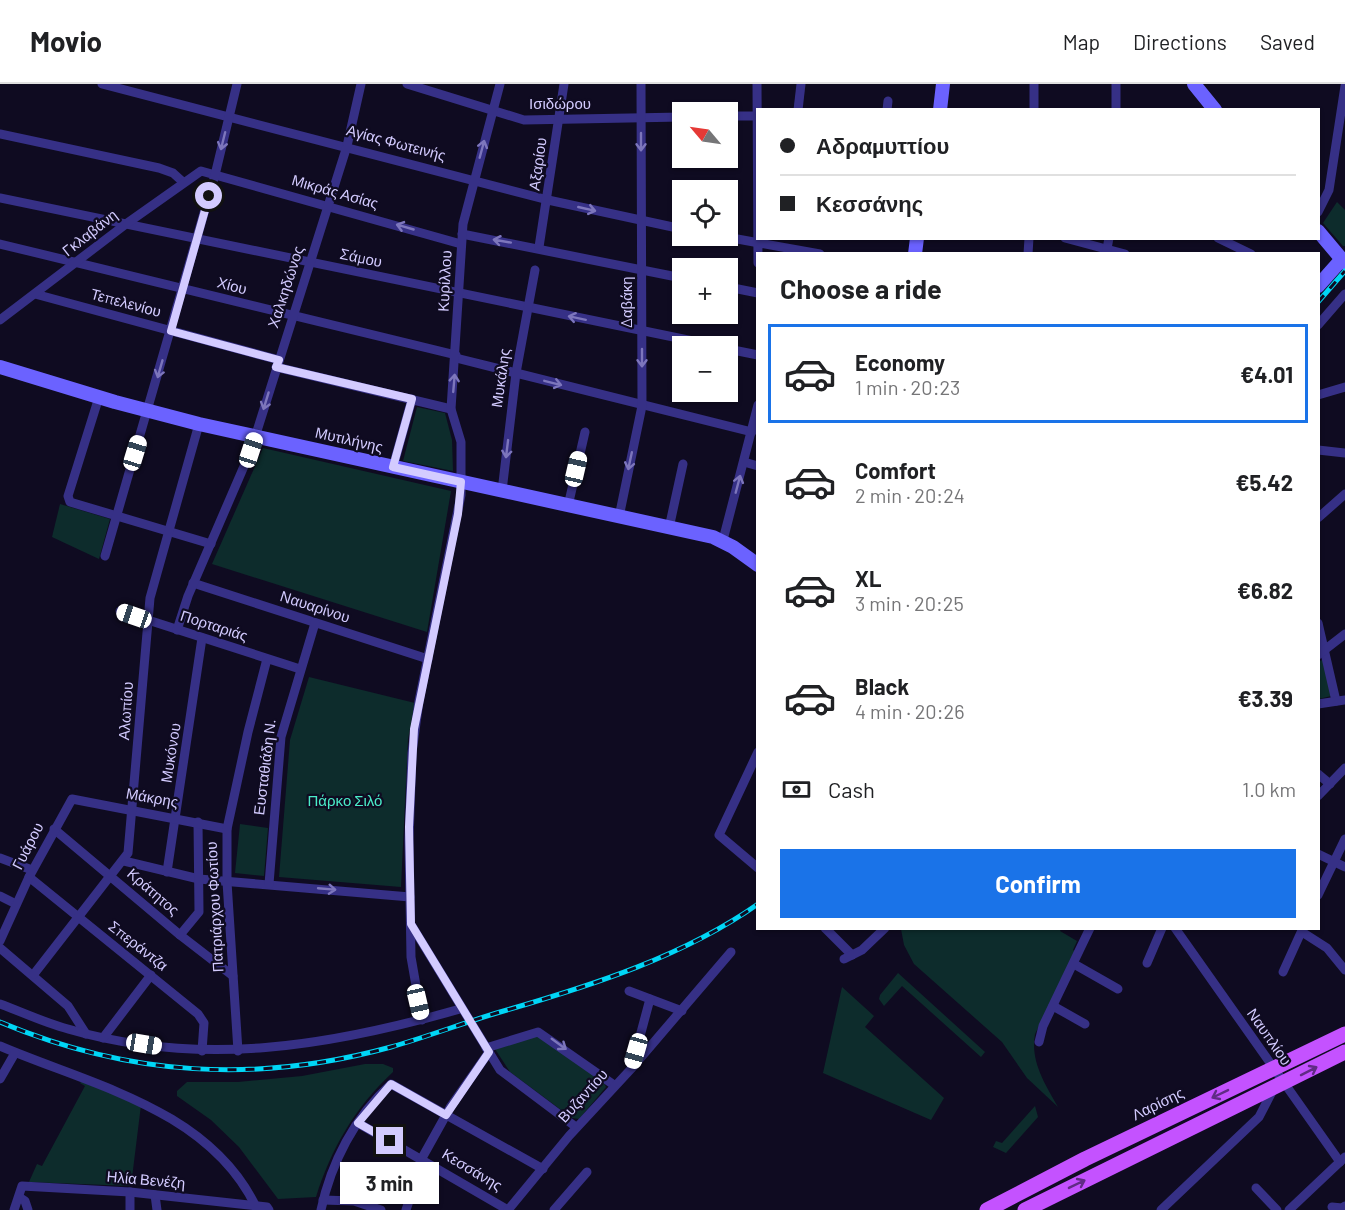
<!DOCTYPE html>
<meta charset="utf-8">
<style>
:root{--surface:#fff;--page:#f6f6f6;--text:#202124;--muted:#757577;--line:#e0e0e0;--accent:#1a73e8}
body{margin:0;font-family:Barlow,sans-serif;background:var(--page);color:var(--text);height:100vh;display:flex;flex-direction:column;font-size:22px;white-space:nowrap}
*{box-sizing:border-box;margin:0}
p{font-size:20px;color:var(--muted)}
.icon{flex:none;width:33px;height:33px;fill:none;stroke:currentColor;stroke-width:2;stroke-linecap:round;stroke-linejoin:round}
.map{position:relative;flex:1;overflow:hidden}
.details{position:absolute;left:756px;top:168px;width:564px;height:678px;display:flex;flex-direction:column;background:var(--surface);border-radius:0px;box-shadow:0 2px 4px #0004}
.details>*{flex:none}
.top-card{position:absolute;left:756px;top:24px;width:564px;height:132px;border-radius:0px;box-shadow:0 2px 4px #0004;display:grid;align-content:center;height:132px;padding:0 24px;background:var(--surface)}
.needle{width:39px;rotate:299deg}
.buttons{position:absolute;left:672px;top:18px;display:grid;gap:12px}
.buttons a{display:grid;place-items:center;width:66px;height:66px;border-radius:0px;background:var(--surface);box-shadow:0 2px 4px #0004;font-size:30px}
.end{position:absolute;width:27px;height:27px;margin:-14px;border:8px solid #d3cbff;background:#111;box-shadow:0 0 0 3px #111}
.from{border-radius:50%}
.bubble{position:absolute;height:42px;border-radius:0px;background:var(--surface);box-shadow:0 2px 4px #0004;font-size:20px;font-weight:700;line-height:42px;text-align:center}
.car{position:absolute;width:18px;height:36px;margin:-18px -9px;border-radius:8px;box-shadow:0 0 4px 2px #0007;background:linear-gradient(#fff 24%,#345 0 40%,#fff 0 76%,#345 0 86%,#fff 0)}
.top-card b{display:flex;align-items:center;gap:21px;height:57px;font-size:22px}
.top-card b+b{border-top:2px solid var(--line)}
.top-card i{width:15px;height:15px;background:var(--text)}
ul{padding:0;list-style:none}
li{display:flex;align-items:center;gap:18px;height:99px;margin:0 12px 9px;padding:0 12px;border:3px solid transparent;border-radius:0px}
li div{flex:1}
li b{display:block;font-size:22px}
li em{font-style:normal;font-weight:700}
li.active{border-color:var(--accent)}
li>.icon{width:54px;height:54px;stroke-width:1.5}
h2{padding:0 24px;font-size:27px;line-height:72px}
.pay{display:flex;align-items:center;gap:15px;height:66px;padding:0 24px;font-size:22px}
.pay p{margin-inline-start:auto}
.action{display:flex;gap:12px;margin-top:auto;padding:12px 24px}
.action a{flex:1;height:69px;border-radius:0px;background:var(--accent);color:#fff;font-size:24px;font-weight:700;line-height:69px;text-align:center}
header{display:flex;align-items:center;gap:36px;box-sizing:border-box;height:84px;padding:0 30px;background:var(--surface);border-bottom:2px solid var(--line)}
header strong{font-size:28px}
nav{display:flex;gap:33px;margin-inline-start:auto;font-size:21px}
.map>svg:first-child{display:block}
.green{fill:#0d2c2c}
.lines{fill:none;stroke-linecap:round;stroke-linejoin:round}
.street{stroke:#363086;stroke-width:9}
.secondary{stroke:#6b62ff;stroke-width:14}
.primary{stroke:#c452ff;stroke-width:15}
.rail-casing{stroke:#00d6f6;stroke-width:5}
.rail{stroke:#0f0b21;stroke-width:3;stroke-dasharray:9;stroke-linecap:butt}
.oneway{stroke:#7d76bc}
.oneway2{stroke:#602b85}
.route{stroke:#d3cbff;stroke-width:8}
.labels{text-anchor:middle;stroke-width:4.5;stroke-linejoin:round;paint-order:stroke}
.street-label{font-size:15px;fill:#d3cbff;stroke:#0f0b21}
.park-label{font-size:15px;fill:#4aecc8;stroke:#0f0b21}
</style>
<header>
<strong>Movio</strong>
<nav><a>Map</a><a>Directions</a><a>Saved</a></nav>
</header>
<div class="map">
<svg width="1345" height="1126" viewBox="0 0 1345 1126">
<rect width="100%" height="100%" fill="#0f0b21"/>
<g class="green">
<path d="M1337 118 1345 126V162H1343L1323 139Z"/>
<path d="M417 323 445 329 452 356 453 387 403 377Z"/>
<path d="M263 364 451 407 427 548 212 480Z"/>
<path d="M60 420 110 435 99 475 52 453Z"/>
<path d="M1323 575 1331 612 1319 615V578Z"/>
<path d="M309 593 415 619 408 655 401 803 279 793 290 656Z"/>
<path d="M240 740 268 744 264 792 235 789Z"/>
<path d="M901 845H1061L1060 847 1077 857 1073 866 1076 868 1035 950C1030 977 1045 1000 1058 1023L1027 994 1002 958 914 880 904 861Z"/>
<path d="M898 889 985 968 981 973 902 902 884 922 879 915 880 911Z"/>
<path d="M842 903 874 932 865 943 944 1014 931 1036 823 989Z"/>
<path d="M538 950 602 995 606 1003 579 1035 572 1034 510 988 495 965Z"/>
<path d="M365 980H383L393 984V988C355 1023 331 1065 316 1113L278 1115 239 1063 211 1036 177 1012V1007L187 998H238L302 992Z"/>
<path d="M82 997 141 1021 131 1102 29 1098 37 1080 42 1082 85 1002 80 999Z"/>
<path d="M1035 1022 1038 1033 1006 1069 993 1063 996 1057 1002 1059Z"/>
</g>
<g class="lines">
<g class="street">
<path d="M102 0 548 116 682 145"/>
<path d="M407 0 524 36 682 33"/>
<path d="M757 0 758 179"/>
<path d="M1116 0V26"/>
<path d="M798 26 801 0"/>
<path d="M887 26 888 17"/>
<path d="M1034 26V0"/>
<path d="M728 32H758"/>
<path d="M0 50 159 84 173 89 183 98"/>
<path d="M0 114 717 262"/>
<path d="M1318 128 1329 106 1345 2"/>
<path d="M462 150 682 194"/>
<path d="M721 152 820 170"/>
<path d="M1065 154 1125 170"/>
<path d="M1218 154 1251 170"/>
<path d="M0 160 456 271"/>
<path d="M539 163 564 0"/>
<path d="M1028 170 1029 154"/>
<path d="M1106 170 1109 154"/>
<path d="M728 203 758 209"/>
<path d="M35 210 279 276"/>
<path d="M0 236 126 140 201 87 461 160"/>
<path d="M1318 241 1345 210"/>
<path d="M728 265 758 271"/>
<path d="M456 274 752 348"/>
<path d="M276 283 451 325"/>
<path d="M1318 311 1345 303"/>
<path d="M99 313 68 412 70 418 211 460"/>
<path d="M1318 366 1345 369"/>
<path d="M744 378 758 382"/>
<path d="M393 383 412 315"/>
<path d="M502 407 516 289 535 186"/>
<path d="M568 422 585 348"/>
<path d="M619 433 642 322 641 0"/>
<path d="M1318 434 1345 410"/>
<path d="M669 444 683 380"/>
<path d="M723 456 758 321"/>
<path d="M105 472 215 91 237 0"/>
<path d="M193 499 428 575"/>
<path d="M120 527 300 585"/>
<path d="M1318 539 1336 617"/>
<path d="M177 546 188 512 251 366 347 62 361 0"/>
<path d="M1318 571 1345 550"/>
<path d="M1318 620 1345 616"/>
<path d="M758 668 719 751 758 784"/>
<path d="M1318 690 1330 700"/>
<path d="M1318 712 1345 684"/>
<path d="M54 745 180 851 233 892"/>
<path d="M1318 770 1345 783"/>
<path d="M0 774 32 786"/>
<path d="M124 777 199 795 410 813"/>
<path d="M167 788 202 554"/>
<path d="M29 793 198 930 204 939 202 967"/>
<path d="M269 800 281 653 315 539"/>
<path d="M1318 811 1345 755"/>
<path d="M0 812 16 820"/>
<path d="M412 842 500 986 576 1043"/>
<path d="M825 844 852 871"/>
<path d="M1175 844 1340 1078"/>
<path d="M1302 848 1327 864 1345 886"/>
<path d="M180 851 199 828 198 738"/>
<path d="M0 857 29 793 72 715 227 745"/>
<path d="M0 864 68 922 86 950"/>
<path d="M844 875 862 866 885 844"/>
<path d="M1147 879 1162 844"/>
<path d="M1074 880 1118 905"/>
<path d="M1283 888 1303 844"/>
<path d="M34 890 128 769 150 514 199 340"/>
<path d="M629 907 682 927"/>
<path d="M0 920C22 928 45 939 68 945 202 984 330 962 460 925"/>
<path d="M1053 922 1085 940"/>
<path d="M422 936 411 873 409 756 412 669 419 617 461 411V358L451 325 463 140 500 0"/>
<path d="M103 954 151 891"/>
<path d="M1039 958 1043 942 1090 844"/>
<path d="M0 962C91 1001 209 1025 256 1123"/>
<path d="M486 964 538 948 614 1001"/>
<path d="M238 967 227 798V745L248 648 267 575"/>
<path d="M632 982 650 915"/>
<path d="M0 995 15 969"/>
<path d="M358 1039 508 1126"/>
<path d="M422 1074 451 1022 489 968"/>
<path d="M1256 1104 1277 1126"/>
<path d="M130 1108V1126"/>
<path d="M155 1111 157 1126"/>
<path d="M19 1113 25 1117 28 1126"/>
<path d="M323 1116 354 1117 381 1126"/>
<path d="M1332 1123 1342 1124 1345 1122"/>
<path d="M14 1126 22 1102 130 1108 267 1123 269 1126"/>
<path d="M321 1126C331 1079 355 1032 391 1000L543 1085"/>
<path d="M406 1126 409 1117"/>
<path d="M508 1126 569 1052 631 985 731 868"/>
<path d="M554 1126 587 1088"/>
<path d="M1161 1126 1259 1033 1274 1004"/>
<path d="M1289 1126 1345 1073"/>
</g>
<g class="secondary">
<path d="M1194 0 1215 26"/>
<path d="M940 26 943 0"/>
<path d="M1318 147 1345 179"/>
<path d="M915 170 917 154"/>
<path d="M1318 202 1342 175"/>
<path d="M0 283 115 318 199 340 713 453 733 463 758 481"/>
</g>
<g class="primary">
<path d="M987 1126 1085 1075 1345 950"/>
<path d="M1025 1126 1345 968"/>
</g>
<g class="rail-casing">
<g id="rail">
<path d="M1318 218 1345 187"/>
<path d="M0 938C129 992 256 1000 391 963 430 952 468 937 507 926 593 901 684 872 758 820"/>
</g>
</g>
<use href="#rail" class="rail"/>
</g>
<defs><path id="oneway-shaft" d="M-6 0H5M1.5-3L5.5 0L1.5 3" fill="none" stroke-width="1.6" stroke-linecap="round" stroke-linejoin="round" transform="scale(1.5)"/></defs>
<g class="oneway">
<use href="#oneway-shaft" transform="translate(223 57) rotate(104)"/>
<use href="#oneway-shaft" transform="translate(641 58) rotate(90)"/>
<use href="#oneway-shaft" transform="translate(482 65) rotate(-75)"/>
<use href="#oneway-shaft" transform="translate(587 125) rotate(13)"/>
<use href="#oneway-shaft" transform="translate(405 143) rotate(-164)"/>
<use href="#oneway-shaft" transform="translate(502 157) rotate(-170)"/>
<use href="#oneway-shaft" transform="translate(577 234) rotate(-168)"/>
<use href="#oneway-shaft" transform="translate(642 274) rotate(90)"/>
<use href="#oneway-shaft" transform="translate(160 285) rotate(106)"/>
<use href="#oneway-shaft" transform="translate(454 299) rotate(-85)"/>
<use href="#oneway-shaft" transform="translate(553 299) rotate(14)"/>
<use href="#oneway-shaft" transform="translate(266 317) rotate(107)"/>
<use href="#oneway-shaft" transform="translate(507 365) rotate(97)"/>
<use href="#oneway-shaft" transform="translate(630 377) rotate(102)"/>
<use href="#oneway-shaft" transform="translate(738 400) rotate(-75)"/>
<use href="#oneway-shaft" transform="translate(327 805) rotate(5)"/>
<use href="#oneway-shaft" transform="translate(559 960) rotate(36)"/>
</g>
<g class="oneway2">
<use href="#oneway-shaft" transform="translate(1309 987) rotate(-27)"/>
<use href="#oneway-shaft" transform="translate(1220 1010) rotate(154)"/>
<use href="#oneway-shaft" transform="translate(1077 1100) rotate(-26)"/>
</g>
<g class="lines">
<path class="route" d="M209 112 171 247 279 276 276 283 412 315 393 383 461 398 458 430 414 645 409 743 411 840 489 968 446 1031 391 1000 358 1039 390 1057"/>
</g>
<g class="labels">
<g class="street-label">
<text x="560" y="25">Ισιδώρου</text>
<text transform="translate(396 59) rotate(15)" y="5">Αγίας Φωτεινής</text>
<text transform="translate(538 80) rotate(-82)" y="5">Αξαρίου</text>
<text transform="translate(335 108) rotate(16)" y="5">Μικράς Ασίας</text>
<text transform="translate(90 149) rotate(-38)" y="5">Γκλαβάνη</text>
<text transform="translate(361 174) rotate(12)" y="5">Σάμου</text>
<text transform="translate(445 197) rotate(-87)" y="5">Κυρίλλου</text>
<text transform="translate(232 202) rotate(15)" y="5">Χίου</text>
<text transform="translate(286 203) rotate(-72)" y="5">Χαλκηδώνος</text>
<text transform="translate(627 218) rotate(-90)" y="5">Δαβάκη</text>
<text transform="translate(126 219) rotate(15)" y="5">Τεπελενίου</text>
<text transform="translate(501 294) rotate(-82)" y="5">Μυκάλης</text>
<text transform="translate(349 356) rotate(13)" y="5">Μυτιλήνης</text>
<text transform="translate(315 523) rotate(18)" y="5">Ναυαρίνου</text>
<text transform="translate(214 542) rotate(18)" y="5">Πορταριάς</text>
<text transform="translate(126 627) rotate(-86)" y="5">Αλωπίου</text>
<text transform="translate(171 669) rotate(-81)" y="5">Μυκόνου</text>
<text transform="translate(265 683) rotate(-83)" y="5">Ευσταθιάδη Ν.</text>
<text transform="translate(152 714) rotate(10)" y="5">Μάκρης</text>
<text transform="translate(28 762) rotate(-63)" y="5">Γυάρου</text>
<text transform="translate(153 808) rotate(41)" y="5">Κράτητος</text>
<text transform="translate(215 823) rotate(-93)" y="5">Πατριάρχου Φωτίου</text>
<text transform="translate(138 862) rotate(38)" y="5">Σπεράντζα</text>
<text transform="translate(1269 953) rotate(55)" y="5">Ναυπλίου</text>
<text transform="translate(583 1012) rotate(-48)" y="5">Βυζαντίου</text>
<text transform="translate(1158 1020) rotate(-26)" y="5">Λαρίσης</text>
<text transform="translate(472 1086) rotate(31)" y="5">Κεσσάνης</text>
<text transform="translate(146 1096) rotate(5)" y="5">Ηλία Βενέζη</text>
</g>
<g class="park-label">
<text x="345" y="722">Πάρκο Σιλό</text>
</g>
</g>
</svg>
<div class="buttons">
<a><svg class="needle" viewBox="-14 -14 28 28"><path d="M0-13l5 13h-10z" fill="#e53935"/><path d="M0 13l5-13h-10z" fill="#757577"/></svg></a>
<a><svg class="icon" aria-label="locate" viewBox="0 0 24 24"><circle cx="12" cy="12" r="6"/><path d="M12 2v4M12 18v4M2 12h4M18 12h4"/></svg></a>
<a>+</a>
<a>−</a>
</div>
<i class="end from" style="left:209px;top:112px"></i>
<i class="end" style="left:390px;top:1057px"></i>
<div class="bubble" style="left:340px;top:1078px;width:99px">3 min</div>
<i class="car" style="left:251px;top:366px;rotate:18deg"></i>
<i class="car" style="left:135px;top:369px;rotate:17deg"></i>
<i class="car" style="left:576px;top:385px;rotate:13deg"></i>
<i class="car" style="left:134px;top:532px;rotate:289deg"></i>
<i class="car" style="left:418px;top:918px;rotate:167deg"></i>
<i class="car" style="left:144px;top:960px;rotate:99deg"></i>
<i class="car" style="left:636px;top:967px;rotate:196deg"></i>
<div class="top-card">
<b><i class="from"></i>Αδραμυττίου</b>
<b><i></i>Κεσσάνης</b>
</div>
<section class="details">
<h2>Choose a ride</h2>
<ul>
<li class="active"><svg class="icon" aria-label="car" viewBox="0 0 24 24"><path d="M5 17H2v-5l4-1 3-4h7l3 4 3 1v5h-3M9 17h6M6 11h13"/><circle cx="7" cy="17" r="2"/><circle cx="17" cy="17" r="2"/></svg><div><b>Economy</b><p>1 min · 20:23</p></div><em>€4.01</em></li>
<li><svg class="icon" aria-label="car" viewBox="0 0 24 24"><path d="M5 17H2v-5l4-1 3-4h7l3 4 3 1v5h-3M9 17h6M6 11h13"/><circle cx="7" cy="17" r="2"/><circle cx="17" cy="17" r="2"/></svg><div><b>Comfort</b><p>2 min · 20:24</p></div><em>€5.42</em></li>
<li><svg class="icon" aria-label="car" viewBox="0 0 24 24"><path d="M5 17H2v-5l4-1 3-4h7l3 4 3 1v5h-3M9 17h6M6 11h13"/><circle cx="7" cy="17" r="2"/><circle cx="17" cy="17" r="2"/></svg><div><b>XL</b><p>3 min · 20:25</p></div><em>€6.82</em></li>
<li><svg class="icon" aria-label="car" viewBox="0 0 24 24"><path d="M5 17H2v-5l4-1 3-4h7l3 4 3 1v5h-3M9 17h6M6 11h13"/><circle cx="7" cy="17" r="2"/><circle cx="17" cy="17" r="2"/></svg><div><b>Black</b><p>4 min · 20:26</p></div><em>€3.39</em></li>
</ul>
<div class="pay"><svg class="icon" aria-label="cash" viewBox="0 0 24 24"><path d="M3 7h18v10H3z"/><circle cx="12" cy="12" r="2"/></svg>Cash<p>1.0 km</p></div>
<div class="action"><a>Confirm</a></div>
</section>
</div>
